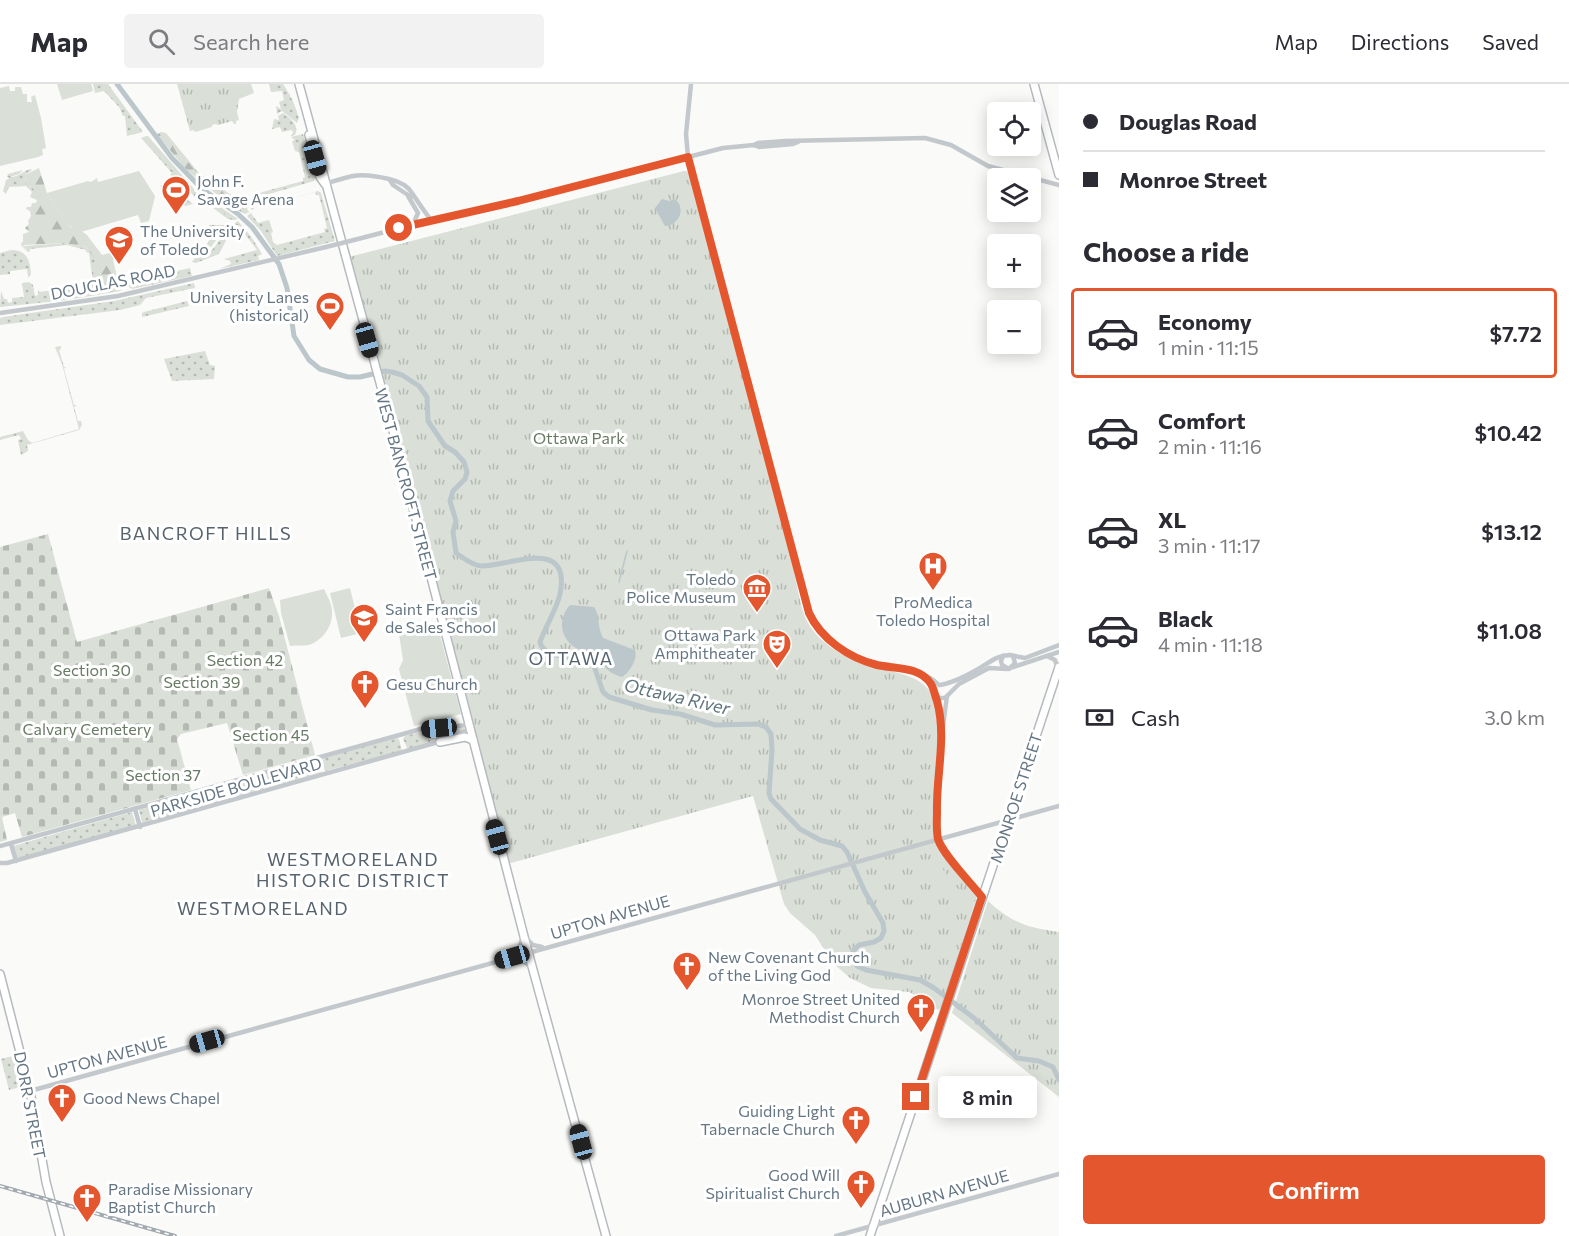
<!DOCTYPE html>
<meta charset="utf-8">
<style>
:root{--surface:#fff;--page:#f2f2f3;--text:#2b2b33;--muted:#7c7c81;--line:#e1e1e2;--accent:#e4572e}
body{margin:0;font-family:Commissioner,sans-serif;background:var(--page);color:var(--text);height:100vh;display:flex;flex-direction:column;font-size:22px;white-space:nowrap}
*{box-sizing:border-box;margin:0}
p{font-size:20px;color:var(--muted)}
.icon{flex:none;width:33px;height:33px;fill:none;stroke:currentColor;stroke-width:2;stroke-linecap:round;stroke-linejoin:round}
.map{position:relative;flex:1;overflow:hidden}
.drawer{display:flex;flex-direction:column;background:var(--surface);width:510px}
.drawer>*{flex:none}
.hud{display:grid;align-content:center;height:132px;padding:0 24px;background:var(--surface)}
.fabs{position:absolute;left:987px;top:18px;display:grid;gap:12px}
.fabs a{display:grid;place-items:center;width:54px;height:54px;border-radius:6px;background:var(--surface);box-shadow:0 3px 15px #0003;font-size:30px}
.end{position:absolute;width:27px;height:27px;margin:-14px;border:8px solid #e4572e;background:#fff;box-shadow:0 0 0 3px #fff}
.from{border-radius:50%}
.bubble{position:absolute;height:42px;border-radius:6px;background:var(--surface);box-shadow:0 3px 15px #0003;font-size:20px;font-weight:600;line-height:42px;text-align:center}
.car{position:absolute;width:18px;height:36px;margin:-18px -9px;border-radius:8px;box-shadow:0 0 4px 2px #0007;background:linear-gradient(#222 24%,#8ab4d8 0 40%,#222 0 76%,#8ab4d8 0 86%,#222 0)}
.hud b{display:flex;align-items:center;gap:21px;height:57px;font-size:22px}
.hud b+b{border-top:2px solid var(--line)}
.hud i{width:15px;height:15px;background:var(--text)}
ul{padding:0;list-style:none}
li{display:flex;align-items:center;gap:18px;height:90px;margin:0 12px 9px;padding:0 12px;border:3px solid transparent;border-radius:6px}
li div{flex:1}
li b{display:block;font-size:22px}
li em{font-style:normal;font-weight:600}
li.selected{border-color:var(--accent)}
li>.icon{width:54px;height:54px;stroke-width:1.5}
h2{padding:0 24px;font-size:27px;line-height:72px}
.pay{display:flex;align-items:center;gap:15px;height:66px;padding:0 24px;font-size:22px}
.pay p{margin-inline-start:auto}
.action{display:flex;gap:12px;margin-top:auto;padding:12px 24px}
.action a{flex:1;height:69px;border-radius:6px;background:var(--accent);color:#fff;font-size:24px;font-weight:600;line-height:69px;text-align:center}
header{display:flex;align-items:center;gap:36px;box-sizing:border-box;height:84px;padding:0 30px;background:var(--surface);border-bottom:2px solid var(--line)}
header strong{font-size:28px}
nav{display:flex;gap:33px;margin-inline-start:auto;font-size:21px}
.search{width:420px;height:54px;background:var(--page);display:flex;align-items:center;gap:15px;box-sizing:border-box;padding:0 21px;border-radius:6px;color:var(--muted);font-size:22px}
main{display:flex;flex:1;min-height:0}
.map>svg:first-child{display:block}
.grass{fill:url(#grass-dots)}
.forest{fill:url(#forest-firs)}
.cemetery{fill:url(#cemetery-stones)}
.park{fill:url(#park-tufts)}
.garden{fill:#dadfd7}
.water{fill:#bbc7cb}
.lines{fill:none;stroke-linecap:round;stroke-linejoin:round}
.stream{stroke:#bbc7cb;stroke-width:1.5}
.river{stroke:#bbc7cb;stroke-width:5}
.major-casing{stroke:#b5babe;stroke-width:10}
.minor{stroke:#c3c8cc;stroke-width:4.5}
.major{stroke:#fff;stroke-width:7}
.rail-casing{stroke:#a2aab0;stroke-width:4}
.rail{stroke:#fff;stroke-width:1.5;stroke-dasharray:4.5;stroke-linecap:butt}
.minor-bridge{stroke:#c3c8cc;stroke-width:4.5}
.route{stroke:#e4572e;stroke-width:8}
.labels{text-anchor:middle;stroke-width:6;stroke-linejoin:round;paint-order:stroke}
.poi-label{font-size:16px;fill:#657683;stroke:#fff;text-anchor:start}
.street-label{font-size:16px;fill:#657683;stroke:#fff}
.park-label{font-size:16px;fill:#687a64;stroke:#fff}
.neighbourhood-label{font-size:18px;letter-spacing:1.5px;fill:#57646e;stroke:#fff}
.water-label{font-size:18px;font-style:italic;fill:#60757c;stroke:#fff}
</style>
<header>
<strong>Map</strong>
<div class="search"><svg class="icon" aria-label="search" viewBox="0 0 24 24"><circle cx="10" cy="10" r="6"/><path d="M15 15l6 6"/></svg>Search here</div>
<nav><a>Map</a><a>Directions</a><a>Saved</a></nav>
</header>
<main>
<div class="map">
<svg width="1059" height="1152" viewBox="0 0 1059 1152">
<defs>
<pattern id="grass-dots" width="8" height="8" patternUnits="userSpaceOnUse" patternTransform="scale(1.5)"><rect width="8" height="8" fill="#dadfd7"/><path d="M2 2h.1M6 6h.1" fill="none" stroke="#b4b9b4" stroke-width="1.8" stroke-linecap="round"/></pattern>
<pattern id="forest-firs" width="22" height="20" patternUnits="userSpaceOnUse" patternTransform="scale(1.5)"><rect width="22" height="20" fill="#dadfd7"/><path d="M5 1l3.5 6h-7zM16 11l3.5 6h-7z" fill="#b4b9b4"/></pattern>
<pattern id="cemetery-stones" width="16" height="16" patternUnits="userSpaceOnUse" patternTransform="scale(1.5)"><rect width="16" height="16" fill="#dadfd7"/><path d="M2 7V4a2 2 0 0 1 4 0v3zM10 15v-3a2 2 0 0 1 4 0v3z" fill="#b4b9b4"/></pattern>
<pattern id="park-tufts" width="24" height="20" patternUnits="userSpaceOnUse" patternTransform="scale(1.5)"><rect width="24" height="20" fill="#dadfd7"/><path d="M3 7l-1-3M5 7V3M7 7l1-3M15 17l-1-3M17 17v-4M19 17l1-3" fill="none" stroke="#b4b9b4"/></pattern>
</defs>
<rect width="100%" height="100%" fill="#fafaf8"/>
<g class="grass">
<path d="M93 0H108L143 48 127 52 125 32H123L119 23 104 7 95 9Z"/>
<path d="M269 0H283C292 14 294 18 299 34L297 39 282 27 277 30 276 22 281 25 279 18 284 16 282 7 271 8Z"/>
<path d="M283 29C290 34 300 41 295 51L291 52 293 49 292 46 282 48 280 43 272 45 274 35 279 36 278 32Z"/>
<path d="M161 48 166 49 198 88 243 119 254 122V125L252 126 249 122 247 125 249 128 245 130 241 128 243 120 218 103 206 100 173 61 163 53 160 54 156 50Z"/>
<path d="M303 50 315 93 314 97 262 112 257 111V108L259 109 303 97V94L305 93 299 68 295 67 292 57 295 56 291 53Z"/>
<path d="M146 52 188 103 234 136 228 135 201 115V113L197 115 176 93 170 91 172 89 142 55 141 54Z"/>
<path d="M31 85 32 86 25 91 26 99 35 106V115L30 113 32 108 26 102 9 103 6 110 3 107 6 96 10 94 7 93 8 90 23 86 19 90 10 93C19 93 24 86 31 85Z"/>
<path d="M170 96H173L185 110 186 115 193 120 185 122 180 117 179 108 169 109 160 102Z"/>
<path d="M318 107 321 109 335 157 277 172 261 147 247 132 251 129 258 139 269 136 273 148 271 149 273 158 277 161 325 148 324 145 327 144 319 111H316L315 108 261 123Z"/>
<path d="M238 137 252 154 262 170 258 172 259 176 219 185 231 180 230 177 224 175 257 166 238 141H232Z"/>
<path d="M209 141H224L226 143 211 163H206L212 150 206 145Z"/>
<path d="M229 144 230 149 219 170 196 179 192 178 200 167 212 166Z"/>
<path d="M22 157 24 162 65 159 86 163 96 176 95 203 98 205 87 207 84 202 90 201V198H93L89 169 86 168V166L67 161 30 165V167L28 168 21 162 29 167 21 161Z"/>
<path d="M11 166C27 166 30 176 31 190L29 193H28L27 185 10 187V190L0 191V169Z"/>
<path d="M190 184 192 192 132 205 128 202 131 197Z"/>
<path d="M29 198 33 201 35 212 38 211V206L39 208 83 202V208L119 203 123 204 120 207 67 216 0 223 1 207 4 215H7L8 219 12 218V214L24 213 22 199Z"/>
<path d="M194 199 195 204 146 214 140 221 120 226 0 241V234L3 233 114 217Z"/>
<path d="M187 217 189 222 142 233V229L144 228Z"/>
<path d="M61 262V265L59 266 64 283H66L64 285 74 321H77L74 323 78 337H81L82 341 79 346 27 361 28 367 21 371 18 356 21 355 19 351 0 356V353L23 347 28 356 32 359 79 345 62 280 55 263Z"/>
<path d="M205 267 210 281 215 282 214 295 172 297 164 275Z"/>
<path d="M463 644 465 645 408 666 403 655 405 652 428 646Z"/>
<path d="M396 654 399 655 402 667 325 687 322 677 323 674Z"/>
<path d="M316 677 319 678 321 689 230 714 226 703 228 701Z"/>
<path d="M221 703 223 705 226 716 142 739 139 726Z"/>
<path d="M132 728 136 742 17 774 13 762Z"/>
<path d="M17 971 24 1002 9 1006 1 975Z"/>
</g>
<g class="forest">
<path d="M146 52H148L194 105 238 135 234 136 193 107 157 68Z"/>
<path d="M163 52 175 62 206 100 218 103 243 120 241 128 200 98 183 82 160 54Z"/>
<path d="M39 84 47 109 71 144H77L87 151 102 171 114 168 115 175 113 176 119 201 98 205 94 202 96 199 93 188 96 176 86 163 65 159 23 161V150L29 148 25 144 29 140 28 137 31 132 30 127 26 125 27 123H31L32 119H36L37 116 35 115V106L26 99 25 91Z"/>
</g>
<path class="cemetery" d="M48 450 77 558 269 504 279 532 315 671 243 691 227 639 181 650 177 655 191 706 22 753 15 729 2 733 7 756 0 758V463Z"/>
<g class="park">
<path d="M177 0H251L254 9 239 15 237 28 239 36 236 37V40H234L232 37 218 41 215 40 212 41V43L195 48 194 46 190 47Z"/>
<path d="M684 87H687L690 93C720 198 747 303 775 409 782 437 789 465 795 493 798 506 800 520 805 533 815 557 844 574 868 582 897 590 932 589 938 628 944 663 933 713 933 750L938 762 977 812 942 923 938 926 923 915 909 908 871 904 850 894 834 880 815 851 790 829 784 820 753 712 511 779 508 778 473 636 349 173Z"/>
<path d="M988 817C1012 839 1028 844 1059 848V1013L952 929Z"/>
</g>
<g class="garden">
<path d="M57 0H91L93 7 62 16Z"/>
<path d="M9 2 10 7H15V3H21L23 10H27V18H32L31 13 35 11 41 34 46 64 42 65 43 71 38 73 0 82V4Z"/>
<path d="M139 87 155 112 149 137 141 139 138 131 81 148 77 144 74 146 68 140 47 109 88 97 91 98 97 94 98 98Z"/>
<path d="M350 504 361 549 341 554 330 509Z"/>
<path d="M324 505C326 510 329 514 330 518 337 536 326 555 309 561 302 562 296 561 290 562L281 529 280 516Z"/>
<path d="M437 540 461 630 414 642 399 585 403 576 399 550Z"/>
<path d="M937 778 949 793 939 801 927 786Z"/>
<path d="M949 794 969 818 960 826 939 802Z"/>
</g>
<g class="water">
<path d="M662 115 669 117 675 115C686 124 680 141 665 142L655 124Z"/>
<path d="M570 521 594 523C600 531 597 543 603 554L635 566C638 575 630 588 622 593 609 589 605 585 599 572 593 569 586 569 580 566 561 558 556 536 570 521Z"/>
</g>
<g class="lines">
<path class="stream" d="M619 498 627 467"/>
<path class="river" d="M117 0 172 74 201 104 238 130 252 143 279 180 287 204 294 252 309 276 320 285 348 293H360L385 287 392 288 402 291 419 302 427 313 428 337 445 362 455 368 464 378 467 388 465 395 453 407 450 417 456 437 453 448 456 469C464 474 471 481 481 482 507 483 572 451 560 510 556 527 546 541 540 558 543 573 567 572 580 576 585 577 589 580 594 582L603 608 609 613 652 626 680 630 715 641 758 640 766 643 771 650 772 666 769 709 771 715 800 745 820 756 842 762 847 768 865 808 883 839 884 847 881 854 874 858 859 861 853 867 857 882 866 886 920 896 934 904 974 934 1017 974 1039 977 1053 983 1059 996"/>
<g class="major-casing">
<g id="major">
<path d="M299 0 395 354 527 864 606 1152"/>
<path d="M1034 0 1059 91"/>
<path d="M309 51 320 93 325 100"/>
<path d="M440 658 465 653 473 656"/>
<path d="M0 890 30 1007 46 1098 60 1152"/>
<path d="M870 1152 1059 583"/>
</g>
</g>
<g class="minor">
<path d="M691 0 686 50 688 73 808 526C820 554 849 575 879 581 901 586 923 585 939 601"/>
<path d="M754 61 758 59 785 57 925 54 951 61 988 82 1059 101"/>
<path d="M390 96 393 101 411 113"/>
<path d="M325 100C352 91 360 88 389 95 397 97 407 100 412 109 418 118 424 127 431 136"/>
<path d="M408 112 418 129 413 140"/>
<path d="M354 156 431 136 518 117 723 64 754 61 759 63 793 60 798 58"/>
<path d="M0 229 118 212 326 163"/>
<path d="M1010 571 1025 574 1059 561"/>
<path d="M1003 572 1001 577 1002 581 1009 585 1015 579 1013 572"/>
<path d="M1047 572 1055 576 1058 585"/>
<path d="M1010 584 1059 568"/>
<path d="M925 593C954 629 936 685 937 727 937 736 936 746 938 755 943 771 971 799 982 813"/>
<path d="M940 601C953 599 968 591 980 584 990 578 998 571 1010 571"/>
<path d="M935 611 940 614H945L959 600 989 584 1007 585"/>
<path d="M943 642 947 612"/>
<path d="M450 653 470 645"/>
<path d="M135 725 140 743"/>
<path d="M11 760 16 777"/>
<path d="M0 762 421 645 469 641"/>
<path d="M0 779H7L442 657"/>
<path d="M527 855 533 861 542 863"/>
<path d="M514 871 519 865 523 852"/>
<path d="M514 874 523 876 532 885"/>
<path d="M30 1007 1059 722"/>
<path d="M836 1152 1059 1090"/>
</g>
<use href="#major" class="major"/>
<g class="rail-casing">
<path id="rail" d="M0 1102 175 1152"/>
</g>
<use href="#rail" class="rail"/>
<path class="minor-bridge" d="M326 163 354 156"/>
</g>
<g class="lines">
<path class="route" d="M399 144 518 117 688 73 809 529C821 555 849 574 877 581 895 585 920 582 931 600 934 605 935 612 937 617 947 653 936 691 937 727 937 736 936 746 938 755 943 771 971 799 982 813L916 1013"/>
</g>
<defs>
<g id="stadium-pin" transform="scale(1.5)"><path d="M0 17L-7.5 6A9.5 9.5 0 1 1 7.5 6Z" fill="#e4572e" stroke="#fff"/><path d="M0-5a6.5 5 0 1 0 0 10a6.5 5 0 1 0 0-10ZM-3.5-1.8h7v3.6h-7Z" fill="#fff"/></g>
<g id="university-pin" transform="scale(1.5)"><path d="M0 17L-7.5 6A9.5 9.5 0 1 1 7.5 6Z" fill="#e4572e" stroke="#fff"/><path d="M0-5L7-2L0 1L-7-2ZM-4 1L0 2.5L4 1V4Q0 6-4 4Z" fill="#fff"/></g>
<g id="hospital-pin" transform="scale(1.5)"><path d="M0 17L-7.5 6A9.5 9.5 0 1 1 7.5 6Z" fill="#e4572e" stroke="#fff"/><path d="M-5-5h3v3.5h4V-5h3V5h-3V1.5h-4V5h-3Z" fill="#fff"/></g>
<g id="museum-pin" transform="scale(1.5)"><path d="M0 17L-7.5 6A9.5 9.5 0 1 1 7.5 6Z" fill="#e4572e" stroke="#fff"/><path d="M0-6L6-3V-2H-6V-3ZM-5-1h2V3h-2ZM-1-1h2V3h-2ZM3-1h2V3H3ZM-6 4H6V6H-6Z" fill="#fff"/></g>
<g id="school-pin" transform="scale(1.5)"><path d="M0 17L-7.5 6A9.5 9.5 0 1 1 7.5 6Z" fill="#e4572e" stroke="#fff"/><path d="M0-5L7-2L0 1L-7-2ZM-4 1L0 2.5L4 1V4Q0 6-4 4Z" fill="#fff"/></g>
<g id="theatre-pin" transform="scale(1.5)"><path d="M0 17L-7.5 6A9.5 9.5 0 1 1 7.5 6Z" fill="#e4572e" stroke="#fff"/><path d="M-5-5.5Q0-4 5-5.5V0Q5 5 0 6Q-5 5-5 0ZM-3.3-2.5H-1v1.5H-3.3ZM1-2.5H3.3v1.5H1ZM-2.8 1Q0 5.5 2.8 1Z" fill="#fff"/></g>
<g id="church-pin" transform="scale(1.5)"><path d="M0 17L-7.5 6A9.5 9.5 0 1 1 7.5 6Z" fill="#e4572e" stroke="#fff"/><path d="M-1.2-6h2.4v3.5h3.3v2.4h-3.3V6h-2.4V-.1h-3.3v-2.4h3.3Z" fill="#fff"/></g>
</defs>
<g fill-rule="evenodd">
<use href="#stadium-pin" x="176" y="106"/>
<use href="#university-pin" x="119" y="156"/>
<use href="#stadium-pin" x="330" y="222"/>
<use href="#hospital-pin" x="933" y="482"/>
<use href="#museum-pin" x="757" y="504"/>
<use href="#school-pin" x="364" y="534"/>
<use href="#theatre-pin" x="777" y="560"/>
<use href="#church-pin" x="365" y="600"/>
<use href="#church-pin" x="687" y="882"/>
<use href="#church-pin" x="921" y="924"/>
<use href="#church-pin" x="62" y="1014"/>
<use href="#church-pin" x="856" y="1036"/>
<use href="#church-pin" x="861" y="1100"/>
<use href="#church-pin" x="87" y="1114"/>
</g>
<g class="labels">
<g class="poi-label">
<text x="197" y="103">John F.<tspan x="197" dy="18">Savage Arena</tspan></text>
<text x="140" y="153">The University<tspan x="140" dy="18">of Toledo</tspan></text>
<text x="309" y="219" text-anchor="end">University Lanes<tspan x="309" dy="18">(historical)</tspan></text>
<text x="736" y="501" text-anchor="end">Toledo<tspan x="736" dy="18">Police Museum</tspan></text>
<text x="933" y="524" text-anchor="middle">ProMedica<tspan x="933" dy="18">Toledo Hospital</tspan></text>
<text x="385" y="531">Saint Francis<tspan x="385" dy="18">de Sales School</tspan></text>
<text x="756" y="557" text-anchor="end">Ottawa Park<tspan x="756" dy="18">Amphitheater</tspan></text>
<text x="386" y="606">Gesu Church</text>
<text x="708" y="879">New Covenant Church<tspan x="708" dy="18">of the Living God</tspan></text>
<text x="900" y="921" text-anchor="end">Monroe Street United<tspan x="900" dy="18">Methodist Church</tspan></text>
<text x="83" y="1020">Good News Chapel</text>
<text x="835" y="1033" text-anchor="end">Guiding Light<tspan x="835" dy="18">Tabernacle Church</tspan></text>
<text x="840" y="1097" text-anchor="end">Good Will<tspan x="840" dy="18">Spiritualist Church</tspan></text>
<text x="108" y="1111">Paradise Missionary<tspan x="108" dy="18">Baptist Church</tspan></text>
</g>
<g class="street-label">
<text transform="translate(113 198) rotate(-11)" y="6">DOUGLAS ROAD</text>
<text transform="translate(406 400) rotate(75)" y="6">WEST BANCROFT STREET</text>
<text transform="translate(236 703) rotate(-16)" y="6">PARKSIDE BOULEVARD</text>
<text transform="translate(1016 714) rotate(-72)" y="6">MONROE STREET</text>
<text transform="translate(610 833) rotate(-16)" y="6">UPTON AVENUE</text>
<text transform="translate(107 973) rotate(-15)" y="6">UPTON AVENUE</text>
<text transform="translate(30 1021) rotate(79)" y="6">DORR STREET</text>
<text transform="translate(944 1109) rotate(-16)" y="6">AUBURN AVENUE</text>
</g>
<g class="park-label">
<text x="579" y="360">Ottawa Park</text>
<text x="245" y="582">Section 42</text>
<text x="92" y="592">Section 30</text>
<text x="202" y="604">Section 39</text>
<text x="87" y="651">Calvary Cemetery</text>
<text x="271" y="657">Section 45</text>
<text x="163" y="697">Section 37</text>
</g>
<g class="neighbourhood-label">
<text x="206" y="456">BANCROFT HILLS</text>
<text x="571" y="581">OTTAWA</text>
<text x="353" y="782">WESTMORELAND<tspan x="353" dy="21">HISTORIC DISTRICT</tspan></text>
<text x="263" y="831">WESTMORELAND</text>
</g>
<g class="water-label">
<text transform="translate(677 613) rotate(13)" y="6">Ottawa River</text>
</g>
</g>
</svg>
<div class="fabs">
<a><svg class="icon" aria-label="locate" viewBox="0 0 24 24"><circle cx="12" cy="12" r="6"/><path d="M12 2v4M12 18v4M2 12h4M18 12h4"/></svg></a>
<a><svg class="icon" aria-label="layers" viewBox="0 0 24 24"><path d="M12 4l9 5-9 5-9-5zM3 14l9 5 9-5"/></svg></a>
<a>+</a>
<a>−</a>
</div>
<i class="end from" style="left:399px;top:144px"></i>
<i class="end" style="left:916px;top:1013px"></i>
<div class="bubble" style="left:938px;top:992px;width:99px">8 min</div>
<i class="car" style="left:315px;top:74px;rotate:165deg"></i>
<i class="car" style="left:367px;top:256px;rotate:164deg"></i>
<i class="car" style="left:439px;top:644px;rotate:264deg"></i>
<i class="car" style="left:497px;top:753px;rotate:345deg"></i>
<i class="car" style="left:512px;top:873px;rotate:254deg"></i>
<i class="car" style="left:207px;top:957px;rotate:254deg"></i>
<i class="car" style="left:581px;top:1058px;rotate:345deg"></i>
</div>
<section class="drawer">
<div class="hud">
<b><i class="from"></i>Douglas Road</b>
<b><i></i>Monroe Street</b>
</div>
<h2>Choose a ride</h2>
<ul>
<li class="selected"><svg class="icon" aria-label="car" viewBox="0 0 24 24"><path d="M5 17H2v-5l4-1 3-4h7l3 4 3 1v5h-3M9 17h6M6 11h13"/><circle cx="7" cy="17" r="2"/><circle cx="17" cy="17" r="2"/></svg><div><b>Economy</b><p>1 min · 11:15</p></div><em>$7.72</em></li>
<li><svg class="icon" aria-label="car" viewBox="0 0 24 24"><path d="M5 17H2v-5l4-1 3-4h7l3 4 3 1v5h-3M9 17h6M6 11h13"/><circle cx="7" cy="17" r="2"/><circle cx="17" cy="17" r="2"/></svg><div><b>Comfort</b><p>2 min · 11:16</p></div><em>$10.42</em></li>
<li><svg class="icon" aria-label="car" viewBox="0 0 24 24"><path d="M5 17H2v-5l4-1 3-4h7l3 4 3 1v5h-3M9 17h6M6 11h13"/><circle cx="7" cy="17" r="2"/><circle cx="17" cy="17" r="2"/></svg><div><b>XL</b><p>3 min · 11:17</p></div><em>$13.12</em></li>
<li><svg class="icon" aria-label="car" viewBox="0 0 24 24"><path d="M5 17H2v-5l4-1 3-4h7l3 4 3 1v5h-3M9 17h6M6 11h13"/><circle cx="7" cy="17" r="2"/><circle cx="17" cy="17" r="2"/></svg><div><b>Black</b><p>4 min · 11:18</p></div><em>$11.08</em></li>
</ul>
<div class="pay"><svg class="icon" aria-label="cash" viewBox="0 0 24 24"><path d="M3 7h18v10H3z"/><circle cx="12" cy="12" r="2"/></svg>Cash<p>3.0 km</p></div>
<div class="action"><a>Confirm</a></div>
</section>
</main>
